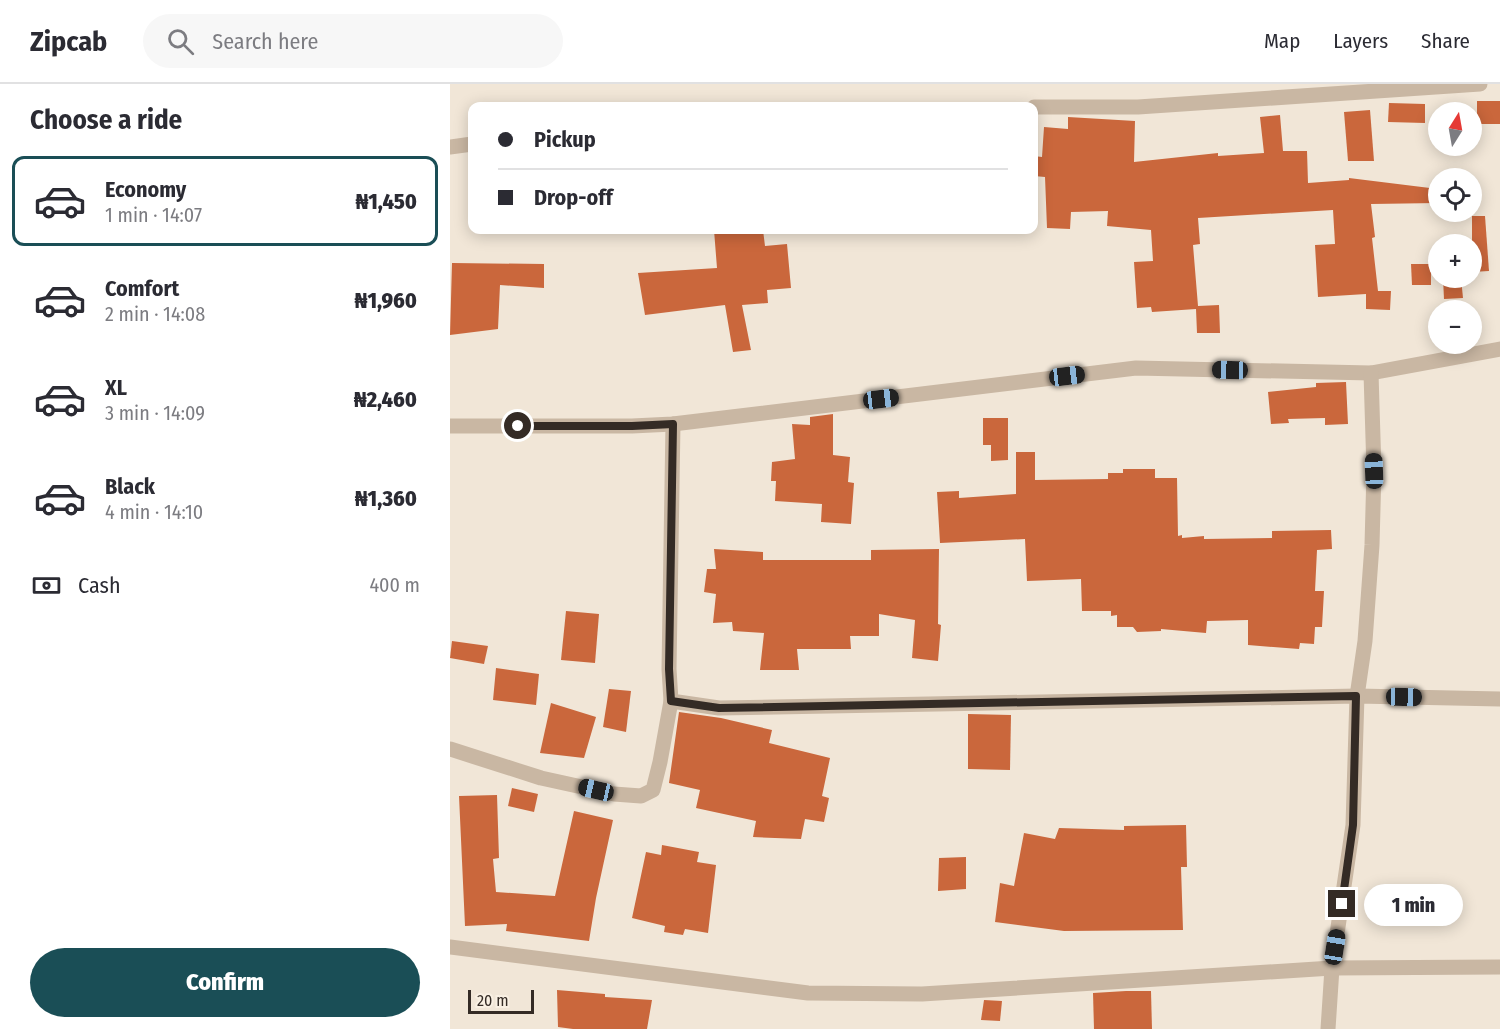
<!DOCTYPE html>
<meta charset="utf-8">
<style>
:root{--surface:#fff;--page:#f7f7f7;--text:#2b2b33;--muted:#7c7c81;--line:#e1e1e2;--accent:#1a4e56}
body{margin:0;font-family:"Fira Sans Condensed",sans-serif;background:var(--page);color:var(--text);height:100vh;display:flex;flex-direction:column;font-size:22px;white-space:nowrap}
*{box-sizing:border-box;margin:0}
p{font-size:20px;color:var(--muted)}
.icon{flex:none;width:33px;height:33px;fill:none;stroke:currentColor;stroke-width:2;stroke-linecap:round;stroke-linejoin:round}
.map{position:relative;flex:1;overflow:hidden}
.side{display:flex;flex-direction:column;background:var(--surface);width:450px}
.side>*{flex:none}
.hud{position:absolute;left:18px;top:18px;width:570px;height:132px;border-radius:12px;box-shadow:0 3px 15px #0003;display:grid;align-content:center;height:132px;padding:0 30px;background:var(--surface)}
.needle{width:39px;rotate:11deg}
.buttons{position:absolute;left:978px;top:18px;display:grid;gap:12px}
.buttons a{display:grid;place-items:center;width:54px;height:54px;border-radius:50%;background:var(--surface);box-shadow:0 3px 15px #0003;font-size:30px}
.scale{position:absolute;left:18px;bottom:15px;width:66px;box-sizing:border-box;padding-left:6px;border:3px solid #342b25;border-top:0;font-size:16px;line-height:21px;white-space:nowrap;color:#342b25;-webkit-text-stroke:4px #f9f0e3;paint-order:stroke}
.end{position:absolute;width:27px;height:27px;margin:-14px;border:8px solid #342b25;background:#fff;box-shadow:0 0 0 3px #fff}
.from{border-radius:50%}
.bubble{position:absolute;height:42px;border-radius:21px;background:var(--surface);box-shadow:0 3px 15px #0003;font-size:20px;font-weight:800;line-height:42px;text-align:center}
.car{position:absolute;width:18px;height:36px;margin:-18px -9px;border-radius:8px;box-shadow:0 0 4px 2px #0007;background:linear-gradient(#222 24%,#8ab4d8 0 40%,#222 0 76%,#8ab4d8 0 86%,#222 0)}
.hud b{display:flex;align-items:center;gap:21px;height:57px;font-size:22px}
.hud b+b{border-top:2px solid var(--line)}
.hud i{width:15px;height:15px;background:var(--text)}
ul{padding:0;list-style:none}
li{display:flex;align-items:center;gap:18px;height:90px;margin:0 12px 9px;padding:0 18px;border:3px solid transparent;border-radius:12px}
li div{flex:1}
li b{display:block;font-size:22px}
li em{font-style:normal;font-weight:800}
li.current{border-color:var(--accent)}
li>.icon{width:54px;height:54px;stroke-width:1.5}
h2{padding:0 30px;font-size:27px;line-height:72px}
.pay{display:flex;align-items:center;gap:15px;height:66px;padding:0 30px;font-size:22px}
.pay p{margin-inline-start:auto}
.button{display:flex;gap:12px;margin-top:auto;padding:12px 30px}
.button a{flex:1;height:69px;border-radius:36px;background:var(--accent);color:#fff;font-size:24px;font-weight:800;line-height:69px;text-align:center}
header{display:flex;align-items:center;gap:36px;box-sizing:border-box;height:84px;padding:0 30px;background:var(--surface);border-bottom:2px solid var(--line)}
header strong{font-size:28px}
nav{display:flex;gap:33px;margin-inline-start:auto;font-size:21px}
.search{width:420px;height:54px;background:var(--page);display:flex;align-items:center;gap:15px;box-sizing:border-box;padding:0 21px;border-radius:33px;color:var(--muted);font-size:22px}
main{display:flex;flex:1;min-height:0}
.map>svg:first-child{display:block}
.building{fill:#ca673c}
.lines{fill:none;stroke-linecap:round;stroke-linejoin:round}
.street{stroke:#c9b7a3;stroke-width:15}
.route{stroke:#342b25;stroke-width:8}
</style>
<header>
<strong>Zipcab</strong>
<div class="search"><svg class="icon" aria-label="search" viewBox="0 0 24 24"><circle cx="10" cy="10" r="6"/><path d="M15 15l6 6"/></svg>Search here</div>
<nav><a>Map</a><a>Layers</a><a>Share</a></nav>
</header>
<main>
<section class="side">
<h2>Choose a ride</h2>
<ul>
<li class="current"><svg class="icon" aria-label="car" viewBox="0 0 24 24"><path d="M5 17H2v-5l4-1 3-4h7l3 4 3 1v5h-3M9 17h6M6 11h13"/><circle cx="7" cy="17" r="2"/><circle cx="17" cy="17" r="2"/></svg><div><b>Economy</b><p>1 min · 14:07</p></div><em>₦1,450</em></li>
<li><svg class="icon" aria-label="car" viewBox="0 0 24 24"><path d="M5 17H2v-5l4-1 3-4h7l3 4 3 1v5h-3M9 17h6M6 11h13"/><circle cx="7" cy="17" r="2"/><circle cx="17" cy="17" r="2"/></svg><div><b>Comfort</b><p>2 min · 14:08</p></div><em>₦1,960</em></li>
<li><svg class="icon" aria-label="car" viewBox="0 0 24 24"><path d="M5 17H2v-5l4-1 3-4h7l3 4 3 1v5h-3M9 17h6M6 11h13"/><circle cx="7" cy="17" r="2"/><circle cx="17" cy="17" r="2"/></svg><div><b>XL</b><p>3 min · 14:09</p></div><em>₦2,460</em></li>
<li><svg class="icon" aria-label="car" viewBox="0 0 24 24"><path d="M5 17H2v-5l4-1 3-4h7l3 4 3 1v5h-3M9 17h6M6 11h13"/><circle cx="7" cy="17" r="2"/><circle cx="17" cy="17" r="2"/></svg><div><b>Black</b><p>4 min · 14:10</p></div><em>₦1,360</em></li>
</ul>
<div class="pay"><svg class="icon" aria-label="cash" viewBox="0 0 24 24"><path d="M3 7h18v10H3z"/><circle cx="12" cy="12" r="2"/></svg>Cash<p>400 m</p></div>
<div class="button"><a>Confirm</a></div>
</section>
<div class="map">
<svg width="1050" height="945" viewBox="0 0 1050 945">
<rect width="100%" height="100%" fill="#f1e6d7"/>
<g class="building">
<rect x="1027" y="17" width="23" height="23"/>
<path d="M939 19 975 20V39L938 38Z"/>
<path d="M920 26 924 77H898L894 28Z"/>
<path d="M830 31 833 67H857L858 99 899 96V94L988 105V119L921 120 925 153 922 154 928 207H941L940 226 916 225V210L868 213 865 161 885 160 883 126 748 134 750 160 743 161 748 222 769 221 770 249H747L746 225 702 228 701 223 687 224 684 178 703 177 701 146 657 142 658 127 621 128 620 145 597 144 595 93 584 92V72L592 73 594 43 618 45V33L685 37 684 78 768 69V72L814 69 810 33Z"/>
<path d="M1022 132H1035L1039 187 1022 188Z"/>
<path d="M264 146H313L315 162 337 160 341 204 317 206 318 219 292 221 301 266 283 268 275 221 195 231 188 189 267 184Z"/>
<path d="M2 179 94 180V204L50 201 48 245 0 251Z"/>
<path d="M961 180H981V201H962Z"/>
<path d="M993 194H1011L1013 214 994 215Z"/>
<path d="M896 298 898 340 875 341V334L838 335 839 339 821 340 818 308 866 303V299Z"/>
<path d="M383 330V371L400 373 398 398 404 399 401 440 371 438 372 420 325 417 326 397H321L322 378 345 375 342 340 360 341V333Z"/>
<path d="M533 334H558V376L541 377V361H533Z"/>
<path d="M566 368H585V396L658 395V389H673V385H705V394H727L728 452 732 451V454L754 452V455L822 454V447L881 446 882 465 867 466 865 507H874L872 543H865L864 560 850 559 849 565 798 561V536L757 537 756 549 711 545V547L687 548 683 543H667V531L661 532V527H632L631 495 577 497 575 455 490 459 487 408 509 407V414L566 410Z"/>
<path d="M264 465 313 468V476H421V466L489 465 488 540 491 541 488 577 462 574 465 536 429 530V552H400L401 565H347L349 586H310L314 549 283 547 282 538 263 539 266 510 254 508 257 485H266Z"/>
<path d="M116 527 149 530 145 579 111 576Z"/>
<path d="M2 557 38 562 34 580 0 574Z"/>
<path d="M46 584 89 590 86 621 43 616Z"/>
<path d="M159 605 181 607 176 648 153 643Z"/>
<path d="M101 619 146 633 134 674 90 669Z"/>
<path d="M229 628 271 634 322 646 319 659 380 674 372 712 379 714 374 738 355 735 351 755 303 753 306 737 246 724 250 706 219 699Z"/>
<path d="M518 630 561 631 560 686 518 685Z"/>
<path d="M62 704 88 710 84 728 58 722Z"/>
<path d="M47 711 49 774 43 775 46 808 105 812 124 727 163 736 146 814 139 857 56 847 57 840 15 842 9 712Z"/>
<path d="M736 741 737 783H731L733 846 614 847 545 838 550 799 564 802 574 749 605 755 609 744 674 746V742Z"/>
<path d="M212 761 249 768 247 778 266 781 258 849 235 845 233 851 214 848 215 842 182 834 196 768 211 771Z"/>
<path d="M516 773V805L488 807 489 774Z"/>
<path d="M107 906 155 910V913L202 916 197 945H123L108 943Z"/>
<path d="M676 907H701L702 945H644L643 909Z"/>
<path d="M534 916 552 917 550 937 531 936Z"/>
</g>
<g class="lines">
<g class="street">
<path d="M584 23H688L1030 0"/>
<path d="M0 63 22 60"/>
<path d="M223 340 219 585 221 617 269 624 907 612 1050 615"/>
<path d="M0 342H182L223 340 686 284 921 289 1050 265"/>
<path d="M0 665 91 694 164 710 191 712 203 706 210 678 221 617"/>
<path d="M0 863 358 909 472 910 882 884 1050 883"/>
<path d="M878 945 882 884 903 741 907 612 915 557 922 461 924 387 921 289"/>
</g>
</g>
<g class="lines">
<path class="route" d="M68 342H182L223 340 219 585 221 617 269 624 906 612 903 741 892 820"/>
</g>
</svg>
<div class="buttons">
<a><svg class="needle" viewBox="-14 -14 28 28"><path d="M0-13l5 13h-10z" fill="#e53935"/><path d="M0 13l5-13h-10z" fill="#7c7c81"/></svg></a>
<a><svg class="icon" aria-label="locate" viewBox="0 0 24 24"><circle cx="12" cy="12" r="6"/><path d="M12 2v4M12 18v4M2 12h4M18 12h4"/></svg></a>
<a>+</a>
<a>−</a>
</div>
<div class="scale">20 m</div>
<i class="end from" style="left:68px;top:342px"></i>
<i class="end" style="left:892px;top:820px"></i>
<div class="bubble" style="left:914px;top:800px;width:99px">1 min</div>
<i class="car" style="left:780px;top:286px;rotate:271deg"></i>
<i class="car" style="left:617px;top:292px;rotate:83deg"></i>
<i class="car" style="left:431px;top:315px;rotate:83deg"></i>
<i class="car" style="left:924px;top:387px;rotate:358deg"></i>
<i class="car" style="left:954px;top:613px;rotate:91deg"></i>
<i class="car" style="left:146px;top:706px;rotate:283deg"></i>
<i class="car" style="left:885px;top:863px;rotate:9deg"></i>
<div class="hud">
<b><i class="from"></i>Pickup</b>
<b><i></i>Drop-off</b>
</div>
</div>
</main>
